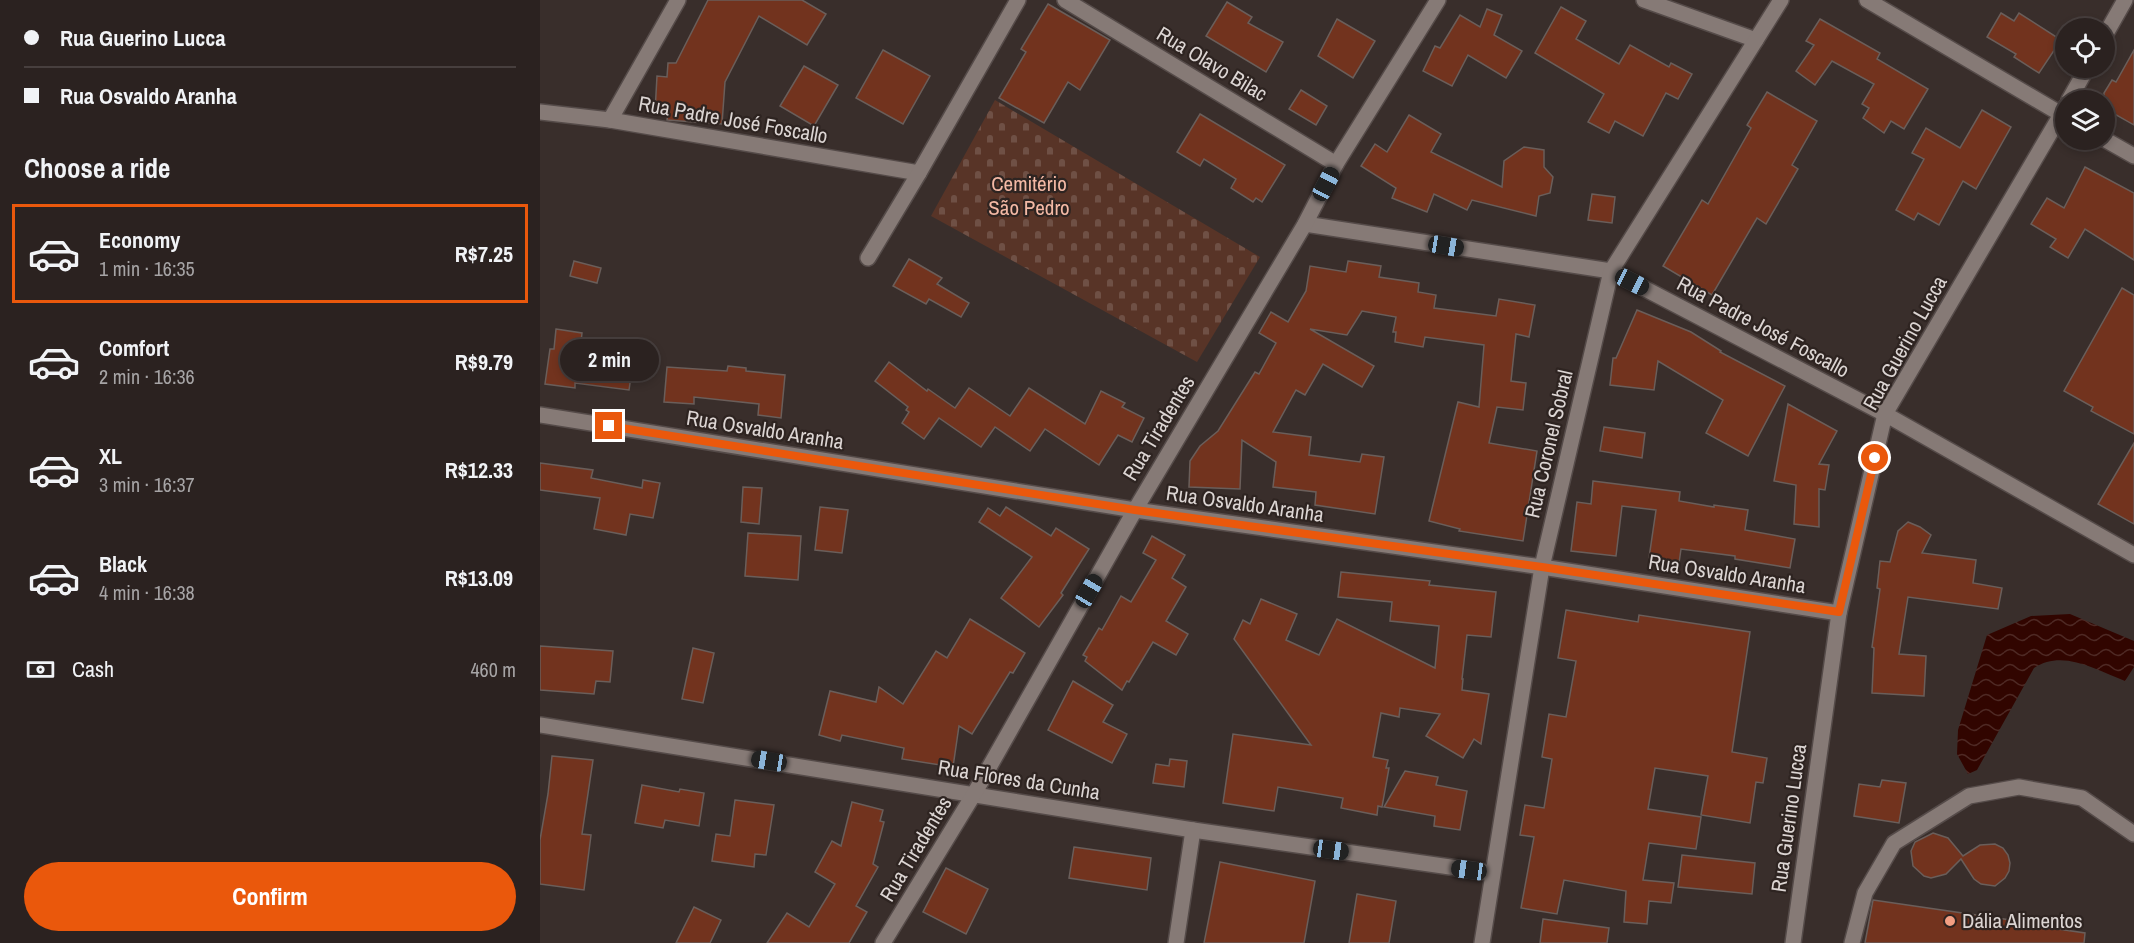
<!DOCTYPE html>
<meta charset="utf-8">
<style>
:root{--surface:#2b2220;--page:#332a29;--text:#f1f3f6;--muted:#a6a4a5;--line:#473f3e;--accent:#ea580c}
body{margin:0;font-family:"Archivo Narrow",sans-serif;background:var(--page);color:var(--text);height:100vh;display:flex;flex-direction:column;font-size:22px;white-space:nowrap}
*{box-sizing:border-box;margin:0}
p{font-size:20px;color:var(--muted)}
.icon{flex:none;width:33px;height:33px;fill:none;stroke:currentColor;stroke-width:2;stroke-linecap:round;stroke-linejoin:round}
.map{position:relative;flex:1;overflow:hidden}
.panel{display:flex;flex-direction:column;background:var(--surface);width:540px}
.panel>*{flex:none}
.top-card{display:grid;align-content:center;height:132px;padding:0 24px;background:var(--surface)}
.tools{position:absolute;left:1515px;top:18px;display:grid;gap:12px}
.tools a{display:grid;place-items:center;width:60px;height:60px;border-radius:50%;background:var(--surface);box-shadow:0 3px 9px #0003,0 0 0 2px var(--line);font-size:30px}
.end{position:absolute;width:27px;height:27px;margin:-14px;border:8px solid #ea580c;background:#fff;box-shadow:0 0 0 3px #fff}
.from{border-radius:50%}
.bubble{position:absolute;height:42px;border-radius:21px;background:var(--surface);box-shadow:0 3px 9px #0003,0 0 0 2px var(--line);font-size:20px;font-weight:700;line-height:42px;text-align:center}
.car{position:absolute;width:18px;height:36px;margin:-18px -9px;border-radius:8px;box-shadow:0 0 4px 2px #0007;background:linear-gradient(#222 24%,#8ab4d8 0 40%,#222 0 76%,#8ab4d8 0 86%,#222 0)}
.top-card b{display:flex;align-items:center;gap:21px;height:57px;font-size:22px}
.top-card b+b{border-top:2px solid var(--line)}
.top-card i{width:15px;height:15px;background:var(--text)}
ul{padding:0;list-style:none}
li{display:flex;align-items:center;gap:18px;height:99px;margin:0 12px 9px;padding:0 12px;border:3px solid transparent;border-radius:0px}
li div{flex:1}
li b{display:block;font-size:22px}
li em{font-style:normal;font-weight:700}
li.active{border-color:var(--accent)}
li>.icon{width:54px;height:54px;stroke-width:1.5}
h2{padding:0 24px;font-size:27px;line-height:72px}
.pay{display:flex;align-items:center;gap:15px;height:66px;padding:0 24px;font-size:22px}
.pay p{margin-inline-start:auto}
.primary-button{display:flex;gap:12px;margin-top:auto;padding:12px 24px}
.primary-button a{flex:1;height:69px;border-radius:36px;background:var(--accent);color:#fff;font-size:24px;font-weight:700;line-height:69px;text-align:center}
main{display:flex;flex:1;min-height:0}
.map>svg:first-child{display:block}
.cemetery{fill:url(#cemetery-stones)}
.water{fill:url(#water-waves)}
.building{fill:#72331e;stroke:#6a5e5a;stroke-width:1.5}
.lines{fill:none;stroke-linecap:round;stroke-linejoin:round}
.minor-casing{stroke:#554b49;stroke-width:18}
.minor{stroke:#867a76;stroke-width:15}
.route{stroke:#ea580c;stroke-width:8}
.poi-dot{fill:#f39f83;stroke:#2e2421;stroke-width:2}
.labels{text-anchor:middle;stroke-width:4.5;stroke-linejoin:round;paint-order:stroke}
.street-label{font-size:21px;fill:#dcd5d3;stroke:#2e2421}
.park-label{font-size:21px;fill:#f4b9a5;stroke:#2e2421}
.poi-label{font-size:21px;fill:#dcd5d3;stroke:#2e2421;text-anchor:start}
</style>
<main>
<section class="panel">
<div class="top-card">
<b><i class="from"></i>Rua Guerino Lucca</b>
<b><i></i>Rua Osvaldo Aranha</b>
</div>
<h2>Choose a ride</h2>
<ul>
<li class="active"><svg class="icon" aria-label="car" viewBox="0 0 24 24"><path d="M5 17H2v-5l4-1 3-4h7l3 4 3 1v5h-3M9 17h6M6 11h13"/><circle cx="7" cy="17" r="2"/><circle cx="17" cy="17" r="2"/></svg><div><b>Economy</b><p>1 min · 16:35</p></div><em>R$7.25</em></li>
<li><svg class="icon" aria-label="car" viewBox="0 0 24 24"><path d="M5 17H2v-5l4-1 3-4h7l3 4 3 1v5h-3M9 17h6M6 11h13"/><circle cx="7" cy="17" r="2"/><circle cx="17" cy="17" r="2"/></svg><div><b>Comfort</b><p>2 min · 16:36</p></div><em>R$9.79</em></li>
<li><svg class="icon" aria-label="car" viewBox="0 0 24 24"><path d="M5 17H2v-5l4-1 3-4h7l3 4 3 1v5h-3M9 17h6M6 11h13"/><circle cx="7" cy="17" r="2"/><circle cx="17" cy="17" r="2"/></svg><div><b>XL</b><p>3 min · 16:37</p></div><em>R$12.33</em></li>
<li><svg class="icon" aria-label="car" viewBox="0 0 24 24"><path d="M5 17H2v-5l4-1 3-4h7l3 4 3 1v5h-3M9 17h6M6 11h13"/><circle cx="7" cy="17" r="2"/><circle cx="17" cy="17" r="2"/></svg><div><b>Black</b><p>4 min · 16:38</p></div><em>R$13.09</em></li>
</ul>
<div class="pay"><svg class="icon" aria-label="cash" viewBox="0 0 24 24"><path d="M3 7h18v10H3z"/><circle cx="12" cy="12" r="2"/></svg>Cash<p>460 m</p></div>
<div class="primary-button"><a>Confirm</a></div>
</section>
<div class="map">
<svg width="1594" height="943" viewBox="0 0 1594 943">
<defs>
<pattern id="cemetery-stones" width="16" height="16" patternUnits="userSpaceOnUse" patternTransform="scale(1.5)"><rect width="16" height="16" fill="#583427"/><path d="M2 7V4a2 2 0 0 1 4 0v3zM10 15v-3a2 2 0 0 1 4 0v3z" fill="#6f5045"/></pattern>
<pattern id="water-waves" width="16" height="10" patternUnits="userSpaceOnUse" patternTransform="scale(1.5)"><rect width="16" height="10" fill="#310500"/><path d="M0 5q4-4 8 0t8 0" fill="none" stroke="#4e2924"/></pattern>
</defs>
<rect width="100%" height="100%" fill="#392e2b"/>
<path class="cemetery" d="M455 100 720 257 657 362 391 216Z"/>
<path class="water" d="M1530 614 1594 641V667L1585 681C1556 670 1523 649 1494 668L1437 770 1428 774 1417 754 1418 730 1447 635 1491 616Z"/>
<g class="building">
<path d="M168 0H262L286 14 267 45 219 16 185 82 182 124 127 120 128 113 115 112 117 76 127 77 128 63H136Z"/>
<path d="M687 2 712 17 708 23 743 42 726 72 666 36Z"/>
<path d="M508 4 570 40 540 90 528 82 504 123 459 98 486 52 481 49Z"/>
<path d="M1021 7 1046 21 1036 39 1079 64 1090 45 1129 67 1131 63 1152 74 1138 99 1126 93 1103 136 1075 121 1069 133 1048 122 1064 94 995 53Z"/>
<path d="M947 9 962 15 954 35 982 51 966 78 928 55 912 86 883 71 895 46 900 48 920 15 940 27Z"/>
<path d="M1461 13 1474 21 1479 13 1521 40 1499 73 1474 57 1476 54 1447 37Z"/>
<path d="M797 19 835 41 813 78 778 56Z"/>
<path d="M1280 19 1340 53 1337 59 1388 89 1364 129 1351 121 1344 133 1323 118 1329 108 1322 104 1334 84 1292 61 1275 85 1256 71 1274 45 1266 41Z"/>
<path d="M343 50 390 76 363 124 316 98Z"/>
<path d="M1594 50V125L1564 108V93L1572 80 1576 82Z"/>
<path d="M264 66 298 85 274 126 240 106Z"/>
<path d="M761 90 787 106 776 125 749 109Z"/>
<path d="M1227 92 1277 121 1252 165 1258 169 1226 224 1217 218 1172 295 1123 266 1162 200 1168 204 1211 128 1207 125Z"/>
<path d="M1442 110 1471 127 1436 189 1423 181 1399 225 1378 213 1374 220 1356 210 1384 159 1372 153 1386 128 1420 148Z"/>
<path d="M660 114 745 165 722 202 716 198 713 202 691 188 696 179 664 159 660 166 637 152Z"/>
<path d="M869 115 901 134 891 152 962 187 964 161 984 147 1004 150V167L1013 177 1010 193 999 196 996 216 932 200 927 210 894 194 887 212 852 198 856 188 821 166 835 144 847 152Z"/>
<path d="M1545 167 1594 193V260L1545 229 1528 258 1510 247 1516 239 1491 224 1507 198 1524 208Z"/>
<path d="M1052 194 1075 197 1072 223 1048 220Z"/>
<path d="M369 259 402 278 397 284 429 303 421 317 389 299 386 304 353 286Z"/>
<path d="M34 261 61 268 57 283 30 276Z"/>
<path d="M808 261 841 266 839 277 879 283 878 292 896 295 894 308 956 316 959 299 995 305 989 337 976 334 971 381 986 383 983 410 957 407 949 443 997 451 983 541 919 531 920 529 889 521 918 402 939 407 944 345 885 337 883 347 855 342 856 332H853L856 317 822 311 807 335 770 329 834 366 822 387 783 364 765 395 756 390 733 432 771 437 769 455 820 462 822 454 844 457 835 514 775 505 776 492 733 487 736 462 702 440 700 489 649 487 650 461 660 446 678 431 715 372 719 374 736 343 719 333 731 312 748 322 766 291 770 266 806 272Z"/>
<path d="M1582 288 1594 295V434L1551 411 1553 407 1524 391Z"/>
<path d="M1097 310 1151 332 1181 351 1180 352 1245 386 1208 456 1166 433 1183 400 1118 361 1114 390 1070 385 1073 358H1076Z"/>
<path d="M16 329 42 333 41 342 95 349 89 390 35 383V388L5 384 10 349H14Z"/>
<path d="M349 362 387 391 388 389 415 408 429 388 470 416 489 388 545 424 561 391 585 403 582 407 604 418 592 442 578 435 559 465 505 429 490 451 455 427 441 447 399 418 384 439 362 423 369 412 366 410 368 407 335 381Z"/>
<path d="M188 366 206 368V371L245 375 241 418 218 415 219 404 154 397V404L124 402 127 367 187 371Z"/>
<path d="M1248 404 1297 431 1279 464 1289 465 1285 490 1279 489V527L1254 524 1256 485 1234 481Z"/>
<path d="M1064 427 1105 433 1102 458 1060 451Z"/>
<path d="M1594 443V524L1558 504Z"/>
<path d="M0 463 53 470 51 478 102 488 103 480 120 483 113 518 90 514 86 535 54 529 60 498 0 490Z"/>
<path d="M1053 481 1140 492 1139 501 1174 507V505L1208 510 1205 530 1255 539 1250 568 1195 559V556L1141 549 1139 563 1109 558 1116 510 1082 506 1076 556 1031 551 1037 502 1051 504Z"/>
<path d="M203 487 222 488 219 524 201 522Z"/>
<path d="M280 507 308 510 302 553 275 550Z"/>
<path d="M466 507 511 536 516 528 549 549 521 593 523 595 499 627 461 598 492 557 439 522 448 508 460 516Z"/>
<path d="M1368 522 1380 527 1391 535 1382 553 1436 560 1433 583 1462 588 1458 609 1368 597 1359 654 1386 656 1384 696 1332 693 1334 648 1332 647 1340 589 1337 588 1340 561 1350 562 1358 531Z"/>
<path d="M208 533 261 536 258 580 205 576Z"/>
<path d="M612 536 645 555 632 578 646 587 626 621 648 634 636 655 613 642 589 682 587 681 582 690 545 661 547 657 543 655 559 628 562 630 581 596 591 602 616 560 603 553Z"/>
<path d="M801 572 890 581 889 585 956 592 951 637 927 635 922 679H923L922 690 949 694 941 744 934 739 923 758 886 736 900 714 860 708 859 717 841 713 833 757 848 760 846 768H849L842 807 838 806 837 815 801 808 803 798 738 787 734 811 683 803 693 734 771 745 694 639 703 620 710 624 721 599 757 614 746 640 779 655 797 619 895 668 899 626 850 621 852 602 798 597Z"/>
<path d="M1026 610 1098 622 1099 615 1210 632 1192 752 1227 758 1223 783 1216 782 1210 823 1161 815 1168 776 1115 768 1108 809 1161 817 1156 849 1109 843 1103 880 1134 883 1131 903 1109 901 1107 924 1084 922 1086 891 1024 880 1017 914 981 908 994 837 980 835 985 805 1004 808 1012 759 1002 757 1009 714 1026 717 1036 661 1018 658Z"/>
<path d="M430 619 485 653 473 673 470 672 432 734 419 726 413 767 362 759 364 748 302 735 300 741 279 735 290 691 336 702 339 687 363 704 396 651 407 658Z"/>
<path d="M0 646 73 651 70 682 56 681 54 694 0 690Z"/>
<path d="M153 648 174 653 163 703 142 699Z"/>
<path d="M533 681 573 705 563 722 587 734 572 763 508 730Z"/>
<path d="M12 756 53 760 42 834 51 835 44 890 0 884V840L8 794Z"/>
<path d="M630 759 647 761 644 787 613 783 616 764 629 766Z"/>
<path d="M865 771 898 777 896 785 927 791 920 830 894 826 895 816 844 807Z"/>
<path d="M1342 780 1366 783 1359 823 1314 816 1319 784 1340 787Z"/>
<path d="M102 785 139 792 140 789 164 793 159 826 125 820 123 828 95 823Z"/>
<path d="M195 800 234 805 226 855 215 854 214 867 172 861 176 834 190 836Z"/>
<path d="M312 802 343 810 340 821 344 822 333 864 338 867 316 906 327 912 309 943H227L247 913 269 927 295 884 275 872 292 841 301 846Z"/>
<path d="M1393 833 1408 838 1423 856 1440 845 1455 844 1463 848 1468 855 1470 863 1469 871 1465 878 1455 886 1441 884 1434 879 1421 859 1406 874 1391 878 1384 876 1373 866 1371 851 1375 842Z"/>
<path d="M534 847 611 858 607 890 529 878Z"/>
<path d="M1142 855 1215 863 1212 894 1138 887Z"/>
<path d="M680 862 775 881 764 943H664Z"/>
<path d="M406 868 448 889 426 934 383 912Z"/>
<path d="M817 894 856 901 849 943H809Z"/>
<path d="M1333 900 1491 923V925L1545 933 1544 943H1325Z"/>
<path d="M154 907 181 920 170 943H136Z"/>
<path d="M1003 919 1069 928 1067 943H1000Z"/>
</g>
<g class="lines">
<g class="minor-casing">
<g id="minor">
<path d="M525 0 796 164"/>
<path d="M1104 0 1216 40"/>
<path d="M1327 0 1526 117"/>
<path d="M1564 37 1585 0"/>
<path d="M1529 100 1547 68"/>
<path d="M0 112 70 120 379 173"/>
<path d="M70 120 138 0"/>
<path d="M1564 139 1594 156"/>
<path d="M765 224 1071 271 1345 414 1594 555"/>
<path d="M328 258 379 173 478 0"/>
<path d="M0 415 595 510 1002 567 1299 613"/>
<path d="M0 725 653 830 952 873"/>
<path d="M343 943 434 794 595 510 765 224 796 164 898 0"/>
<path d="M636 943 653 830"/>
<path d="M942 943 1002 567 1071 271 1241 0"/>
<path d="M1253 943 1299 613 1345 414 1526 106"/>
<path d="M1312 943 1325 893 1354 843 1429 796 1479 787 1542 798 1594 834"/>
</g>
</g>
<use href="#minor" class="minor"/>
</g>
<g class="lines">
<path class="route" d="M69 426 595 510 1002 567 1299 612 1335 458"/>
</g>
<circle class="poi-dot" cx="1410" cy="921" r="6"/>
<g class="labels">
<g class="street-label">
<text transform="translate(672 64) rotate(31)" y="7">Rua Olavo Bilac</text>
<text transform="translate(193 120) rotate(10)" y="7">Rua Padre José Foscallo</text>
<text transform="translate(1223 327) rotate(28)" y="7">Rua Padre José Foscallo</text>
<text transform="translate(1365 343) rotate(-61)" y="7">Rua Guerino Lucca</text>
<text transform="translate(619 428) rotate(-59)" y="7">Rua Tiradentes</text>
<text transform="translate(225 430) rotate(9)" y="7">Rua Osvaldo Aranha</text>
<text transform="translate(1009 444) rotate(-77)" y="7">Rua Coronel Sobral</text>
<text transform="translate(705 504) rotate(8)" y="7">Rua Osvaldo Aranha</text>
<text transform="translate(1187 574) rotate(9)" y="7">Rua Osvaldo Aranha</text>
<text transform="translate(479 780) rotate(9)" y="7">Rua Flores da Cunha</text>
<text transform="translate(1249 818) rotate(-82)" y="7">Rua Guerino Lucca</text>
<text transform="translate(376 849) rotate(-59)" y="7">Rua Tiradentes</text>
</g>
<g class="park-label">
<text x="489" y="191">Cemitério<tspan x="489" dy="24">São Pedro</tspan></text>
</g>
<g class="poi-label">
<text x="1422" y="928">Dália Alimentos</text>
</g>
</g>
</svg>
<div class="tools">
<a><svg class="icon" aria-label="locate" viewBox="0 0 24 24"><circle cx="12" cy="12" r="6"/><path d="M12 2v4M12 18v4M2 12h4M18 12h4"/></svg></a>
<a><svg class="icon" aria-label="layers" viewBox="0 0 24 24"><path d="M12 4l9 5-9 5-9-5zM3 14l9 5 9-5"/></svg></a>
</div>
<i class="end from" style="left:1335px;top:458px"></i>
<i class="end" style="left:69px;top:426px"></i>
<div class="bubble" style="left:20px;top:339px;width:99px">2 min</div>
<i class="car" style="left:786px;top:184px;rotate:28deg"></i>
<i class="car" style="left:906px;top:246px;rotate:99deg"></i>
<i class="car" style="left:1092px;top:282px;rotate:117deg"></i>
<i class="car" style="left:549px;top:591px;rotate:30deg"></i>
<i class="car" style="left:229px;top:761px;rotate:279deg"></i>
<i class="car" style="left:791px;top:850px;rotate:98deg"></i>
<i class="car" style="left:929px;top:870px;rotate:278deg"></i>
</div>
</main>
